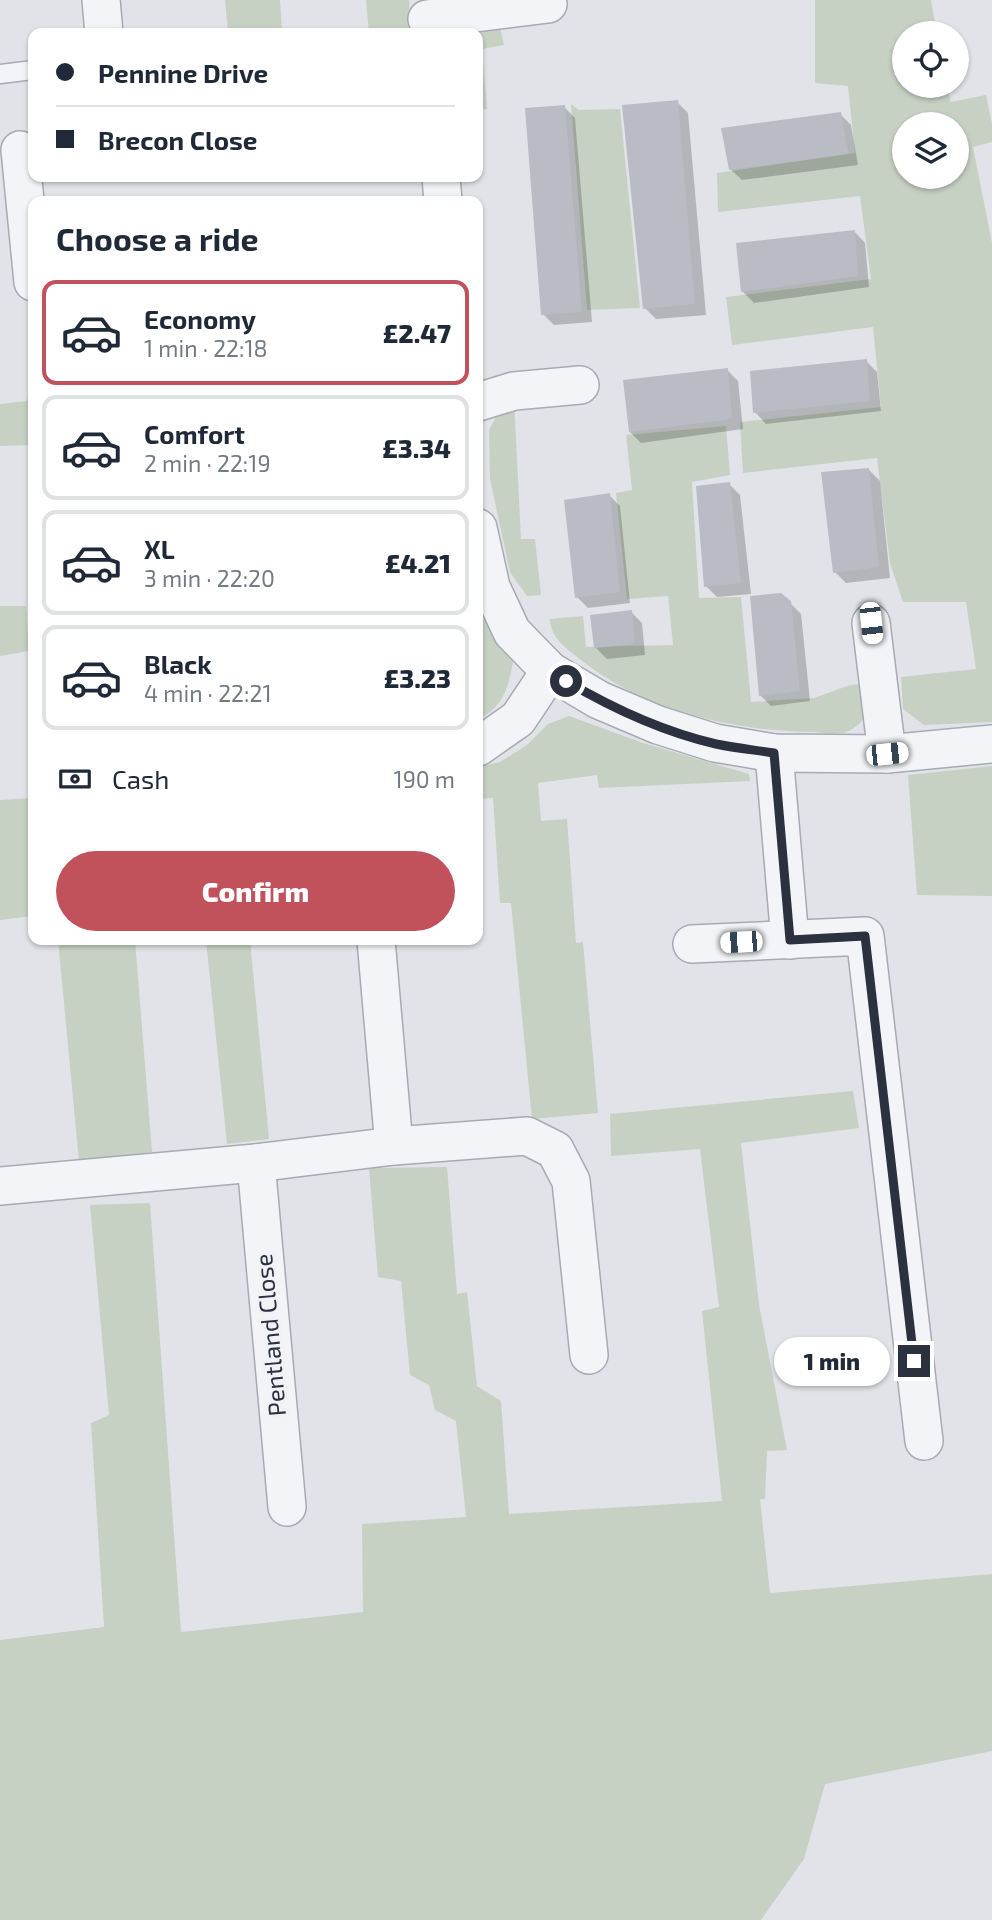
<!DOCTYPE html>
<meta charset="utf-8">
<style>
:root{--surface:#fff;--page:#f6f6f7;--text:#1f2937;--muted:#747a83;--line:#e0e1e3;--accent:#c1525b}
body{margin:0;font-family:"Exo 2",sans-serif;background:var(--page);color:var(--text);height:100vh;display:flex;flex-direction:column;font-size:26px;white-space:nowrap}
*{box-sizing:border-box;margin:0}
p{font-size:23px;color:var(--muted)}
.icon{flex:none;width:38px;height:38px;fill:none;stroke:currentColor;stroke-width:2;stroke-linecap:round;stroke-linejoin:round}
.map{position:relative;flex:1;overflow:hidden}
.details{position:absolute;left:28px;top:196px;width:455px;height:749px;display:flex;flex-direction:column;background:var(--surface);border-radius:14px;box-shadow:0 2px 5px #0004}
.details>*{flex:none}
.hud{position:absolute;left:28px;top:28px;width:455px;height:154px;border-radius:14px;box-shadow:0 2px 5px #0004;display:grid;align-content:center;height:154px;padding:0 28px;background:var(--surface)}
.controls{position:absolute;left:892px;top:21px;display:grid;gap:14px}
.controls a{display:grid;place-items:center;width:77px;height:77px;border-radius:50%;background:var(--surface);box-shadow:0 2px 5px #0004;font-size:35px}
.end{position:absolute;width:32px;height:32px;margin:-16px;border:9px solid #2b313e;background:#fff;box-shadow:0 0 0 4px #fff}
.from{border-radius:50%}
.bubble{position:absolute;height:49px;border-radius:24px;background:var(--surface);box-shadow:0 2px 5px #0004;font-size:23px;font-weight:800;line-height:49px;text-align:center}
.car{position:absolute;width:21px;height:42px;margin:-21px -10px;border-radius:9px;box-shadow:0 0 5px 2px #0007;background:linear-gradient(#fff 24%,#345 0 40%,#fff 0 76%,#345 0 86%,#fff 0)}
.hud b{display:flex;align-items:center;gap:24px;height:66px;font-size:26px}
.hud b+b{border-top:2px solid var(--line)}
.hud i{width:18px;height:18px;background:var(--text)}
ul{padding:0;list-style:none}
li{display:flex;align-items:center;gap:21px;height:105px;margin:0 14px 10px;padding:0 14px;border:4px solid var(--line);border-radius:14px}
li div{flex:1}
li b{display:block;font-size:26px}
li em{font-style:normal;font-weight:800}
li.current{border-color:var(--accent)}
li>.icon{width:63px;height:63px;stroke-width:1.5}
h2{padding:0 28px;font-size:32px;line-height:84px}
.pay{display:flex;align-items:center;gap:18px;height:77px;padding:0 28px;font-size:26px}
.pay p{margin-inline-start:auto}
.button{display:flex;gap:14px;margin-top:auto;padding:14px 28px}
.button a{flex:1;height:80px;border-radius:42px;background:var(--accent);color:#fff;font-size:28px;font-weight:800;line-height:80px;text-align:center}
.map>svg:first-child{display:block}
.green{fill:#c6d1c3;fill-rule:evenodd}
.shadow{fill:#0003}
.building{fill:#b9bcc5}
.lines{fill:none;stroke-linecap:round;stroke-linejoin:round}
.service-casing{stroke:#a7aab2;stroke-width:21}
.minor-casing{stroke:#a7aab2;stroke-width:40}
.service{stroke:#f3f4f7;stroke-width:18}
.minor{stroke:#f3f4f7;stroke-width:37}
.route{stroke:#2b313e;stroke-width:9}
.labels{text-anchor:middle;stroke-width:7;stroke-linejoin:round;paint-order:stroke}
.street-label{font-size:24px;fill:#2b313e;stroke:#f0f2f6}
</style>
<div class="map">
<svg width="992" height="1920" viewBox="0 0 992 1920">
<rect width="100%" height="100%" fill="#e1e3e8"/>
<g class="green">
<path d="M225 0H280L282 33H228Z"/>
<path d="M366 0H409L411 33H369Z"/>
<path d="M815 0H931L937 33H905V86H947L951 102 986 95 992 124V142L973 147 992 243V722L924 725 903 709 901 677 976 669 966 602H903L890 563 877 458 743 473 740 422 881 407 873 327 732 345 726 297 871 279 860 196 718 212 717 173 855 153 848 86 815 83ZM905 124H957V177H905Z"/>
<path d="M500 27 504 45 482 49 487 109 478 110V33H461Z"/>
<path d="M571 104 579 110 620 109 640 308 587 310Z"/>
<path d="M29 387H33V445L0 446V404L27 401Z"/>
<path d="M514 399 521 539H535L541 595 527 596 510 572 490 479 489 430 503 404Z"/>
<path d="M726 426 730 475 692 482 699 598 741 597 751 702 814 698 850 685 869 683 872 707C865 718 859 727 846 732 837 735 824 733 814 732 733 731 645 711 581 660 566 648 551 639 550 619L583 616 586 647 673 645 668 596 627 599 616 493 632 490 626 435Z"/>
<path d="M0 606H26L29 651 0 656Z"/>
<path d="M489 619 514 657C509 684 505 707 478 719V620Z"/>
<path d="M569 716 643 743 749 774 750 781 599 788 597 775 538 783 541 821 567 819 576 943 583 942 598 1113 532 1119 511 903H500L493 798 478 799V767L500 762 527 745 548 724Z"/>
<path d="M992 766V896L917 895 908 775Z"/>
<path d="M33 798V916L0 920V800Z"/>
<path d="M58 940H135L152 1152 79 1161Z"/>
<path d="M206 940H250L269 1139 227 1144Z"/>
<path d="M853 1091 859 1128 741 1143 759 1305 787 1450 767 1451 765 1499H760L770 1593 992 1574V1751L825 1784 804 1859 761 1920H0V1640L104 1627 91 1423 109 1415 90 1205 150 1203 181 1632 363 1612 362 1524 466 1517 456 1421 435 1410 429 1385 410 1375 401 1281 378 1277 369 1168 447 1167 457 1294 467 1292 477 1386 501 1401 509 1514 722 1501 702 1311 719 1307 700 1149 611 1156 610 1114Z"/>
</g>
<g class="shadow">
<path d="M677 102 688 113 706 315 656 319 645 308Z"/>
<path d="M564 107 575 118 592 322 554 325 543 314Z"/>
<path d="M840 114 851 125 858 165 742 180 730 169Z"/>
<path d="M854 231 865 243 869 287 754 303 742 291Z"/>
<path d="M866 361 877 372 881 411 766 424 755 412Z"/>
<path d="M727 370 738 381 743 429 641 443 630 432Z"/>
<path d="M868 469 880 481 890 578 846 583 835 572Z"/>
<path d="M729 484 740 495 751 594 717 597 706 586Z"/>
<path d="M609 495 620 506 630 603 588 608 577 597Z"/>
<path d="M789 602 801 614 810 701 771 706 760 695Z"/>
<path d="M631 612 642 623 645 655 607 659 596 648Z"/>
</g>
<g class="building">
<path d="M678 100 695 304 643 309 622 105Z"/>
<path d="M565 105 582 312 541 315 525 108Z"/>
<path d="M841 112 848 154 729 170 721 128Z"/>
<path d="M855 230 858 276 741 292 736 243Z"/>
<path d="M867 359 870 401 753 413 750 371Z"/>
<path d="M728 368 732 419 629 432 623 380Z"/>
<path d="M869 468 879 567 833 573 821 472Z"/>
<path d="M730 482 741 583 704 587 696 486Z"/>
<path d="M610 493 620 592 575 598 564 500Z"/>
<path d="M781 593 791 601 800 691 759 696 750 596Z"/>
<path d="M632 610 635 644 594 648 590 615Z"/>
</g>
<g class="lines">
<g class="service-casing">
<path id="service" d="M0 74 33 70"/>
</g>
<g class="minor-casing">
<g id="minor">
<path d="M101 0 104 33"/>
<path d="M427 19 548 4"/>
<path d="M20 150 33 282"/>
<path d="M441 177 443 201"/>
<path d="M478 402 514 391 580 385"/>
<path d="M478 528 491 587 512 632 550 671 599 700 658 725 715 743 774 753 887 754 992 744"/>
<path d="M871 623 887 754"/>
<path d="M478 747 518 719 550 671"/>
<path d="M774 753 790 940"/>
<path d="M376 940 394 1146 527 1136 555 1150 571 1181 589 1355"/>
<path d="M692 944 865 936 924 1441"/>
<path d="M256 1163 287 1507"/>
<path d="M0 1186 256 1163 394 1146"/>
</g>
</g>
<use href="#service" class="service"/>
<use href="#minor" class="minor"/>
</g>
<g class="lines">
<path class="route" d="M566 681C612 708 664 732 716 744 735 748 755 750 774 753L790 940 865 936 914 1361"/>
</g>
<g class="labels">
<g class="street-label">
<text transform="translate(271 1335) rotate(-95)" y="8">Pentland Close</text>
</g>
</g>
</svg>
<div class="controls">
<a><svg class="icon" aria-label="locate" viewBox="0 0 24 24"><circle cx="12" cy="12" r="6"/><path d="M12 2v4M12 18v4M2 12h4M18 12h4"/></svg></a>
<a><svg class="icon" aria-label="layers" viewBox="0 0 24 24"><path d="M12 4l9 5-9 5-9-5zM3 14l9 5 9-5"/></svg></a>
</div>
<i class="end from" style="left:566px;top:681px"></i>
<i class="end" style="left:914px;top:1361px"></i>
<div class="bubble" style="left:774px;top:1337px;width:116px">1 min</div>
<i class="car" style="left:871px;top:623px;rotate:174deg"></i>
<i class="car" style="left:887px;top:754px;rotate:84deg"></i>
<i class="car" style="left:741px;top:942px;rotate:267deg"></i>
<div class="hud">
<b><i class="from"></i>Pennine Drive</b>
<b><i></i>Brecon Close</b>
</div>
<section class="details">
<h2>Choose a ride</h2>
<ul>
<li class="current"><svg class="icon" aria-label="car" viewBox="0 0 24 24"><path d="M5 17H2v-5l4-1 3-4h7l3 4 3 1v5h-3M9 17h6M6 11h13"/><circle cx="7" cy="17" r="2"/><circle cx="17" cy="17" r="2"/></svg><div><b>Economy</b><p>1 min · 22:18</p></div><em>£2.47</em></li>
<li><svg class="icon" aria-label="car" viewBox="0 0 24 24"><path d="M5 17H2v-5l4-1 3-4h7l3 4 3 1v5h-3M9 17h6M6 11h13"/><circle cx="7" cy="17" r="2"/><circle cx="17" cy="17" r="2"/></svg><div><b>Comfort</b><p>2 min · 22:19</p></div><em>£3.34</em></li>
<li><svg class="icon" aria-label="car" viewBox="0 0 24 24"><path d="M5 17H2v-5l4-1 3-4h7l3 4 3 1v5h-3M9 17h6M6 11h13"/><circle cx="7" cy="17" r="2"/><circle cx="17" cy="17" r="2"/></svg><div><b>XL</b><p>3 min · 22:20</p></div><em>£4.21</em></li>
<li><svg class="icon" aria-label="car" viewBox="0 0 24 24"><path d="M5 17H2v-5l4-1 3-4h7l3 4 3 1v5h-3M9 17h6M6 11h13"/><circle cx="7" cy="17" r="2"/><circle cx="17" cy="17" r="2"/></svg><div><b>Black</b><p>4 min · 22:21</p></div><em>£3.23</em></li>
</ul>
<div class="pay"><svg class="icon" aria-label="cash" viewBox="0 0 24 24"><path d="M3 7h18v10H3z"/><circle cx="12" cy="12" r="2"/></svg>Cash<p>190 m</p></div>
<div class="button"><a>Confirm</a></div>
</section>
</div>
